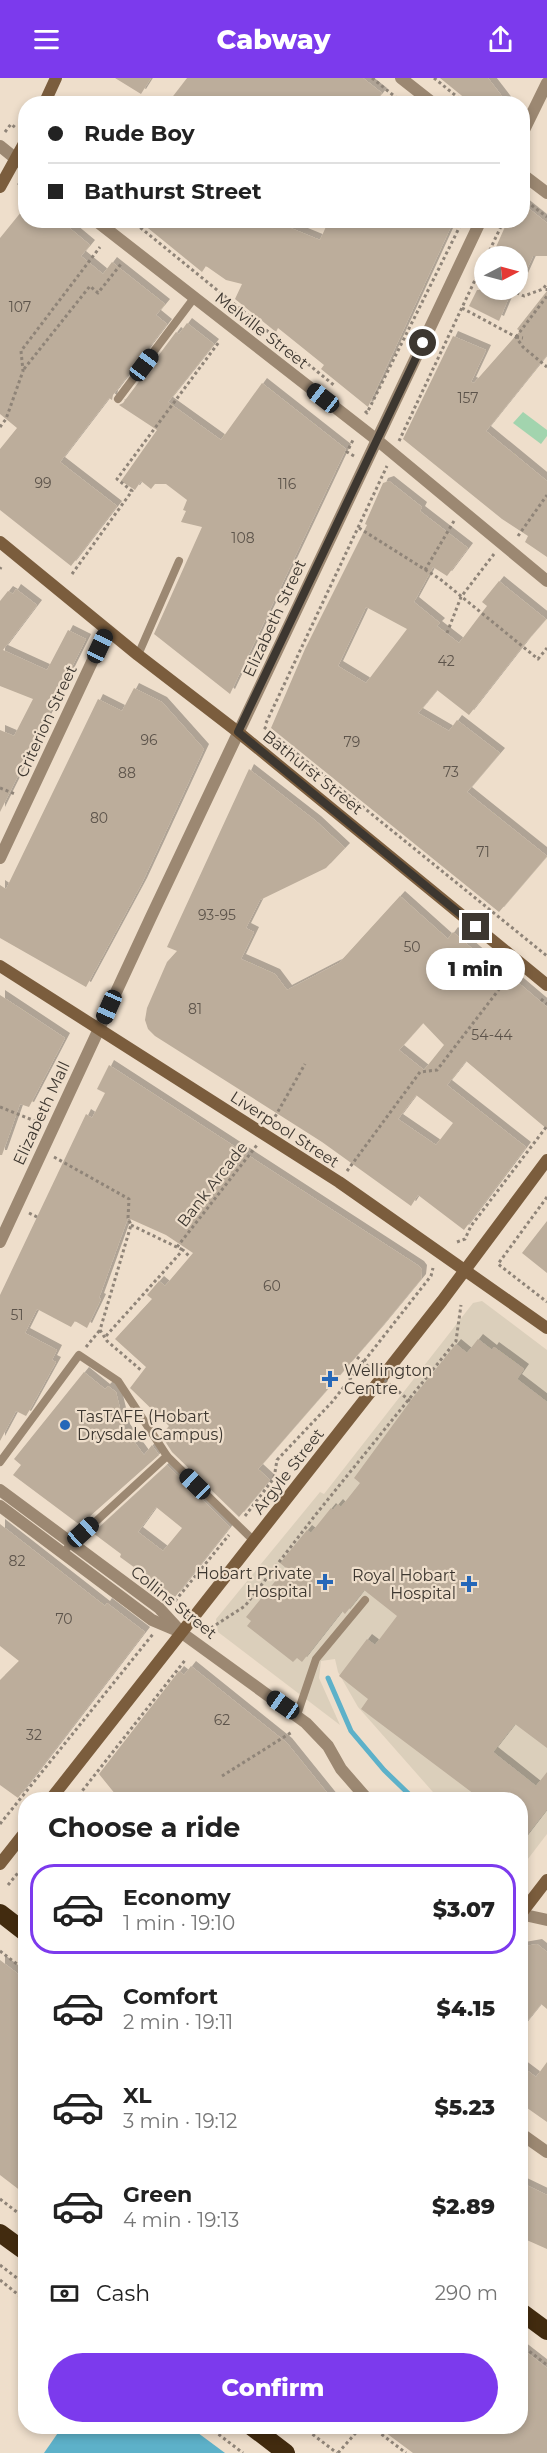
<!DOCTYPE html>
<meta charset="utf-8">
<style>
:root{--surface:#fff;--page:#f2f2f2;--text:#222;--muted:#767676;--line:#e0e0e0;--accent:#7c3aed}
body{margin:0;font-family:Montserrat,sans-serif;background:var(--page);color:var(--text);height:100vh;display:flex;flex-direction:column;font-size:22px;white-space:nowrap}
*{box-sizing:border-box;margin:0}
p{font-size:20px;color:var(--muted)}
.icon{flex:none;width:33px;height:33px;fill:none;stroke:currentColor;stroke-width:2;stroke-linecap:round;stroke-linejoin:round}
.map{position:relative;flex:1;overflow:hidden}
.side{position:absolute;left:18px;top:1714px;width:510px;height:642px;display:flex;flex-direction:column;background:var(--surface);border-radius:24px;box-shadow:0 3px 9px #0003}
.side>*{flex:none}
.guide{position:absolute;left:18px;top:18px;width:512px;height:132px;border-radius:24px;box-shadow:0 3px 9px #0003;display:grid;align-content:center;height:132px;padding:0 30px;background:var(--surface)}
.needle{width:39px;rotate:84deg}
.controls{position:absolute;left:474px;top:168px;display:grid;gap:12px}
.controls a{display:grid;place-items:center;width:54px;height:54px;border-radius:50%;background:var(--surface);box-shadow:0 3px 9px #0003;font-size:30px}
.end{position:absolute;width:27px;height:27px;margin:-14px;border:8px solid #3d3730;background:#fff;box-shadow:0 0 0 3px #fff}
.from{border-radius:50%}
.bubble{position:absolute;height:42px;border-radius:21px;background:var(--surface);box-shadow:0 3px 9px #0003;font-size:20px;font-weight:800;line-height:42px;text-align:center}
.car{position:absolute;width:18px;height:36px;margin:-18px -9px;border-radius:8px;box-shadow:0 0 4px 2px #0007;background:linear-gradient(#222 24%,#8ab4d8 0 40%,#222 0 76%,#8ab4d8 0 86%,#222 0)}
.guide b{display:flex;align-items:center;gap:21px;height:57px;font-size:22px}
.guide b+b{border-top:2px solid var(--line)}
.guide i{width:15px;height:15px;background:var(--text)}
ul{padding:0;list-style:none}
li{display:flex;align-items:center;gap:18px;height:90px;margin:0 12px 9px;padding:0 18px;border:3px solid transparent;border-radius:24px}
li div{flex:1}
li b{display:block;font-size:22px}
li em{font-style:normal;font-weight:800}
li.current{border-color:var(--accent)}
li>.icon{width:54px;height:54px;stroke-width:1.5}
h2{padding:0 30px;font-size:27px;line-height:72px}
.pay{display:flex;align-items:center;gap:15px;height:66px;padding:0 30px;font-size:22px}
.pay p{margin-inline-start:auto}
.action{display:flex;gap:12px;margin-top:auto;padding:12px 30px}
.action a{flex:1;height:69px;border-radius:36px;background:var(--accent);color:#fff;font-size:24px;font-weight:800;line-height:69px;text-align:center}
header{display:flex;justify-content:space-between;align-items:center;height:78px;padding:0 30px;background:var(--accent);color:#fff;font-size:27px;font-weight:800}
.map>svg:first-child{display:block}
.medical{fill:#dbcfbb}
.green{fill:#a2d4ae}
.water{fill:#5db1c9}
.lines{fill:none;stroke-linecap:round;stroke-linejoin:round}
.stream{stroke:#5db1c9;stroke-width:5}
.building{fill:#bcad9b;fill-rule:evenodd;filter:url(#shadow)}
.path{stroke:#8f8478;stroke-width:3;stroke-dasharray:3 3;stroke-linecap:butt}
.lane{stroke:#9c8872;stroke-width:8}
.street{stroke:#9c8872;stroke-width:12}
.secondary{stroke:#7b5d3d;stroke-width:12}
.highway{stroke:#422b0f;stroke-width:18}
.path-bridge{stroke:#8f8478;stroke-width:3;stroke-dasharray:3 3;stroke-linecap:butt}
.route{stroke:#3d3730;stroke-width:8}
.poi-dot{fill:#2567b8;stroke:#eedecb;stroke-width:2}
.labels{text-anchor:middle;stroke-width:4.5;stroke-linejoin:round;paint-order:stroke}
.number-label{font-size:14px;fill:#5d544b}
.street-label{font-size:16px;fill:#3d3730;stroke:#eedecb}
.poi-label{font-size:16px;fill:#3d3730;stroke:#eedecb;text-anchor:start}
</style>
<header><svg class="icon" aria-label="menu" viewBox="0 0 24 24"><path d="M4 6h16M4 12h16M4 18h16"/></svg>Cabway<svg class="icon" aria-label="share" viewBox="0 0 24 24"><path d="M12 15V3M7 8l5-5 5 5M5 13v7h14v-7"/></svg></header>
<div class="map">
<svg width="547" height="2375" viewBox="0 0 547 2375">
<defs>
<filter id="shadow"><feDropShadow dx="5" dy="-5" stdDeviation="0" flood-color="#0004"/></filter>
</defs>
<rect width="100%" height="100%" fill="#eedecb"/>
<path class="medical" d="M482 1223 547 1272V1756L521 1790 520 1722H440L358 1629 338 1594 335 1581 321 1583 319 1600 340 1647 218 1554 216 1541 320 1414 324 1416 473 1225Z"/>
<path class="green" d="M523 334 547 352V358L541 366 513 345Z"/>
<path class="water" d="M62 2349H190L225 2375H44Z"/>
<g class="lines">
<path class="stream" d="M328 1600 351 1653 384 1692 415 1722"/>
</g>
<g class="building">
<path d="M115 0H151L141 16Z"/>
<path d="M187 0H363L382 15 373 26H167Z"/>
<path d="M440 0H488L508 26H472Z"/>
<path d="M522 125 547 145V178H533L518 211V178H492L508 142H522Z"/>
<path d="M26 128V142H60L90 167 81 178 103 196 112 184 165 226 156 237 167 246 113 317 112 322 109 320 60 384 117 428 71 488 0 432V371L17 350 0 336V160Z"/>
<path d="M138 142H281V146L320 162 329 142H454L368 329 321 291 324 287 278 250 276 254 235 221 242 206 226 202 206 188 202 194Z"/>
<path d="M477 212H512L499 243 469 228Z"/>
<path d="M547 213V277L486 353 547 403V479L525 464 528 458 502 441 403 361 453 258 486 272 471 304 474 305 520 253 517 251Z"/>
<path d="M187 245 214 266 168 324 221 362 262 305 346 371 230 616 154 556 202 449 181 444 186 433 183 432 187 422 166 406H155L151 411 141 403 135 412 121 403 157 352 119 327 123 325 176 254 179 256Z"/>
<path d="M389 403 422 429 420 433 468 470 447 498 433 489 414 524 440 545 437 548 459 565 487 528 482 524 499 503 546 541 526 564 469 637 437 612 418 635 449 653 457 642 500 675 467 714 547 778 499 834 271 650 305 571 367 447 365 446 383 405ZM366 529 407 551 366 605 338 588Z"/>
<path d="M16 511 37 527 3 572 47 592 68 552 86 561 0 734V652L14 658 33 621 0 608V523L8 513 13 516Z"/>
<path d="M134 610 162 624 204 671 142 805 86 909 0 860V807L6 811 98 621 122 633Z"/>
<path d="M249 691 316 743 345 770 326 790 260 822 246 850 254 854 241 881 275 896 287 912 339 885 400 818 448 861 453 854 511 904 514 901 547 929V1051L466 983 447 1007 526 1069 464 1152 418 1117 411 1128 322 1064 155 958 148 951 145 942 147 930 167 884 177 873 167 869ZM423 945 444 967 424 992 399 972ZM416 1017 453 1045 436 1067 398 1041Z"/>
<path d="M0 917 65 960 29 1029 20 1026 2 1077H0Z"/>
<path d="M109 987 419 1188 422 1192 421 1201 379 1252 258 1391 270 1402 239 1439 172 1374 161 1357 169 1348 130 1310 146 1289 115 1261 152 1221 147 1217 159 1203 165 1208 193 1175 166 1157 128 1140 99 1220 101 1221 87 1250 75 1243 71 1249 37 1231 25 1255 57 1272 52 1282 56 1284 29 1333 26 1338 16 1333 0 1363V1217L86 1036 92 1040 105 1015 97 1011Z"/>
<path d="M547 1143V1195L522 1175Z"/>
<path d="M478 1261 492 1272 494 1269 524 1291 517 1301 547 1324V1670L515 1646 493 1674 536 1708 547 1694V1731L520 1766V1722H482L361 1631 368 1621 339 1598 367 1561 375 1567 397 1538 364 1512 345 1536 342 1533 302 1584 297 1580 293 1584 247 1548 251 1543 246 1539 286 1490 280 1485 307 1452 311 1455 331 1430 333 1432 338 1426 341 1429 360 1405 354 1400 414 1318 456 1266 467 1275Z"/>
<path d="M84 1294 105 1311 108 1308 116 1314 125 1351 144 1377 152 1367 159 1377 80 1447 13 1397 21 1387 14 1381Z"/>
<path d="M167 1387 230 1449 175 1519 120 1479 121 1476 93 1455ZM156 1429 182 1450 163 1473 138 1454Z"/>
<path d="M0 1446 105 1528 107 1525 145 1554 18 1720 0 1707V1602L19 1583 0 1568Z"/>
<path d="M191 1588 287 1665 333 1722H120L99 1696 179 1593 184 1597Z"/>
<path d="M537 1866 547 1874V1931L541 1926 520 1952V1869Z"/>
<path d="M0 1882 26 1902V2117L0 2097Z"/>
<path d="M547 1984V2044L520 2025V1987L536 1999Z"/>
<path d="M520 2104 547 2117V2171L520 2159 528 2138 520 2135Z"/>
<path d="M520 2269 547 2290V2375H413L378 2349H520Z"/>
</g>
<g class="lines">
<g class="path">
<path d="M372 0 404 26"/>
<path d="M434 0 466 26"/>
<path d="M5 54 11 46 17 51"/>
<path d="M18 105 24 109 26 107"/>
<path d="M522 120 547 139"/>
<path d="M131 142 335 308"/>
<path d="M487 178 504 142"/>
<path d="M479 196 484 198"/>
<path d="M547 210V213"/>
<path d="M511 212 524 218 543 211 546 207"/>
<path d="M462 230 516 259 523 269 547 289"/>
<path d="M516 259 547 218"/>
<path d="M516 259 523 260"/>
<path d="M24 291 90 208 98 215 121 186"/>
<path d="M365 333 367 335 462 144"/>
<path d="M0 349 6 341 23 293 21 273 100 169"/>
<path d="M399 363 484 183"/>
<path d="M354 378 347 374 354 360"/>
<path d="M359 450 440 501 538 581 547 570"/>
<path d="M518 458 547 417"/>
<path d="M0 491 1 489"/>
<path d="M425 492 454 443"/>
<path d="M72 496 132 413 117 401 219 264"/>
<path d="M447 555 461 519 494 476"/>
<path d="M266 645 387 388"/>
<path d="M264 649 547 878"/>
<path d="M0 710 15 716"/>
<path d="M541 921 547 926"/>
<path d="M0 1029 40 1045"/>
<path d="M272 1044 305 986"/>
<path d="M54 1079 129 1121 128 1140 131 1147 100 1252 107 1263 142 1293"/>
<path d="M347 1093 420 994 437 992 507 901 506 893"/>
<path d="M547 1119 498 1186 547 1224"/>
<path d="M29 1135 37 1139"/>
<path d="M131 1147 183 1172"/>
<path d="M457 1164 465 1161 471 1148 547 1048"/>
<path d="M177 1169 257 1067"/>
<path d="M106 1258 183 1172 189 1178"/>
<path d="M86 1269 100 1252"/>
<path d="M245 1438 274 1400 277 1382 332 1324 431 1198 433 1190"/>
<path d="M175 1523 229 1457"/>
<path d="M211 1550 245 1528 317 1435 456 1263 461 1227"/>
<path d="M222 1698 292 1654"/>
<path d="M75 1722 186 1581"/>
<path d="M0 1746 153 1556"/>
<path d="M8 1807 26 1785"/>
<path d="M0 1873 26 1893"/>
<path d="M0 2121 26 2141"/>
<path d="M0 2187 26 2207"/>
<path d="M0 2202 26 2223"/>
<path d="M520 2266 547 2287"/>
<path d="M209 2349 243 2375"/>
<path d="M303 2349 337 2375"/>
<path d="M372 2349 406 2375"/>
<path d="M338 2375 361 2349"/>
</g>
<g class="lane">
<path d="M118 321 194 220"/>
<path d="M138 577 179 483"/>
<path d="M167 1378 254 1463"/>
<path d="M0 1384 79 1277 118 1303 167 1378 68 1469"/>
<path d="M297 1637 316 1581 365 1522"/>
</g>
<g class="street">
<path d="M401 0 434 26"/>
<path d="M522 56 547 5"/>
<path d="M0 68 26 89"/>
<path d="M522 96 547 115"/>
<path d="M95 142 377 362 547 503"/>
<path d="M0 780 107 552"/>
<path d="M0 1164 151 839 481 142"/>
<path d="M0 1412 159 1530 182 1555 306 1645 328 1668 341 1691 368 1722"/>
<path d="M0 1428 152 1542 178 1553"/>
<path d="M520 1836 547 1842"/>
<path d="M520 2055 547 2074"/>
</g>
<g class="secondary">
<path d="M44 26 56 0"/>
<path d="M0 109 26 62"/>
<path d="M0 464 138 577 238 654 547 907"/>
<path d="M0 888 339 1104 547 1250"/>
<path d="M50 1722 442 1223 547 1082"/>
<path d="M0 1786 26 1753"/>
<path d="M520 1837 547 1802"/>
</g>
<g class="highway">
<path d="M0 1835 26 1855"/>
<path d="M0 2155 26 2174"/>
<path d="M520 2233 547 2253"/>
<path d="M252 2349 286 2375"/>
</g>
<path class="path-bridge" d="M357 1279 410 1323"/>
</g>
<g class="lines">
<path class="route" d="M423 265 238 654 476 849"/>
</g>
<g class="poi-dot">
<path d="M327 1292h6v6h6v6h-6v6h-6v-6h-6v-6h6z"/>
<circle cx="65" cy="1347" r="6"/>
<path d="M322 1495h6v6h6v6h-6v6h-6v-6h-6v-6h6z"/>
<path d="M466 1497h6v6h6v6h-6v6h-6v-6h-6v-6h6z"/>
</g>
<g class="labels">
<g class="number-label">
<text x="20" y="234">107</text>
<text x="468" y="325">157</text>
<text x="43" y="410">99</text>
<text x="287" y="411">116</text>
<text x="243" y="465">108</text>
<text x="446" y="588">42</text>
<text x="149" y="667">96</text>
<text x="352" y="669">79</text>
<text x="451" y="699">73</text>
<text x="127" y="700">88</text>
<text x="99" y="745">80</text>
<text x="483" y="779">71</text>
<text x="217" y="842">93-95</text>
<text x="412" y="874">50</text>
<text x="195" y="936">81</text>
<text x="492" y="962">54-44</text>
<text x="272" y="1213">60</text>
<text x="17" y="1242">51</text>
<text x="17" y="1488">82</text>
<text x="64" y="1546">70</text>
<text x="222" y="1647">62</text>
<text x="34" y="1662">32</text>
</g>
<g class="street-label">
<text transform="translate(262 252) rotate(38)" y="6">Melville Street</text>
<text transform="translate(274 540) rotate(-65)" y="6">Elizabeth Street</text>
<text transform="translate(46 643) rotate(-65)" y="6">Criterion Street</text>
<text transform="translate(313 694) rotate(39)" y="6">Bathurst Street</text>
<text transform="translate(41 1035) rotate(-65)" y="6">Elizabeth Mall</text>
<text transform="translate(285 1051) rotate(33)" y="6">Liverpool Street</text>
<text transform="translate(212 1106) rotate(-52)" y="6">Bank Arcade</text>
<text transform="translate(288 1393) rotate(-52)" y="6">Argyle Street</text>
<text transform="translate(174 1524) rotate(39)" y="6">Collins Street</text>
</g>
<g class="poi-label">
<text x="344" y="1298">Wellington<tspan x="344" dy="18">Centre</tspan></text>
<text x="77" y="1344">TasTAFE (Hobart<tspan x="77" dy="18">Drysdale Campus)</tspan></text>
<text x="312" y="1501" text-anchor="end">Hobart Private<tspan x="312" dy="18">Hospital</tspan></text>
<text x="456" y="1503" text-anchor="end">Royal Hobart<tspan x="456" dy="18">Hospital</tspan></text>
</g>
</g>
</svg>
<div class="controls">
<a><svg class="needle" viewBox="-14 -14 28 28"><path d="M0-13l5 13h-10z" fill="#e53935"/><path d="M0 13l5-13h-10z" fill="#767676"/></svg></a>
</div>
<i class="end from" style="left:423px;top:265px"></i>
<i class="end" style="left:476px;top:849px"></i>
<div class="bubble" style="left:426px;top:870px;width:99px">1 min</div>
<i class="car" style="left:144px;top:287px;rotate:37deg"></i>
<i class="car" style="left:323px;top:320px;rotate:308deg"></i>
<i class="car" style="left:100px;top:568px;rotate:25deg"></i>
<i class="car" style="left:109px;top:929px;rotate:204deg"></i>
<i class="car" style="left:195px;top:1406px;rotate:314deg"></i>
<i class="car" style="left:83px;top:1454px;rotate:48deg"></i>
<i class="car" style="left:283px;top:1627px;rotate:305deg"></i>
<div class="guide">
<b><i class="from"></i>Rude Boy</b>
<b><i></i>Bathurst Street</b>
</div>
<section class="side">
<h2>Choose a ride</h2>
<ul>
<li class="current"><svg class="icon" aria-label="car" viewBox="0 0 24 24"><path d="M5 17H2v-5l4-1 3-4h7l3 4 3 1v5h-3M9 17h6M6 11h13"/><circle cx="7" cy="17" r="2"/><circle cx="17" cy="17" r="2"/></svg><div><b>Economy</b><p>1 min · 19:10</p></div><em>$3.07</em></li>
<li><svg class="icon" aria-label="car" viewBox="0 0 24 24"><path d="M5 17H2v-5l4-1 3-4h7l3 4 3 1v5h-3M9 17h6M6 11h13"/><circle cx="7" cy="17" r="2"/><circle cx="17" cy="17" r="2"/></svg><div><b>Comfort</b><p>2 min · 19:11</p></div><em>$4.15</em></li>
<li><svg class="icon" aria-label="car" viewBox="0 0 24 24"><path d="M5 17H2v-5l4-1 3-4h7l3 4 3 1v5h-3M9 17h6M6 11h13"/><circle cx="7" cy="17" r="2"/><circle cx="17" cy="17" r="2"/></svg><div><b>XL</b><p>3 min · 19:12</p></div><em>$5.23</em></li>
<li><svg class="icon" aria-label="car" viewBox="0 0 24 24"><path d="M5 17H2v-5l4-1 3-4h7l3 4 3 1v5h-3M9 17h6M6 11h13"/><circle cx="7" cy="17" r="2"/><circle cx="17" cy="17" r="2"/></svg><div><b>Green</b><p>4 min · 19:13</p></div><em>$2.89</em></li>
</ul>
<div class="pay"><svg class="icon" aria-label="cash" viewBox="0 0 24 24"><path d="M3 7h18v10H3z"/><circle cx="12" cy="12" r="2"/></svg>Cash<p>290 m</p></div>
<div class="action"><a>Confirm</a></div>
</section>
</div>
